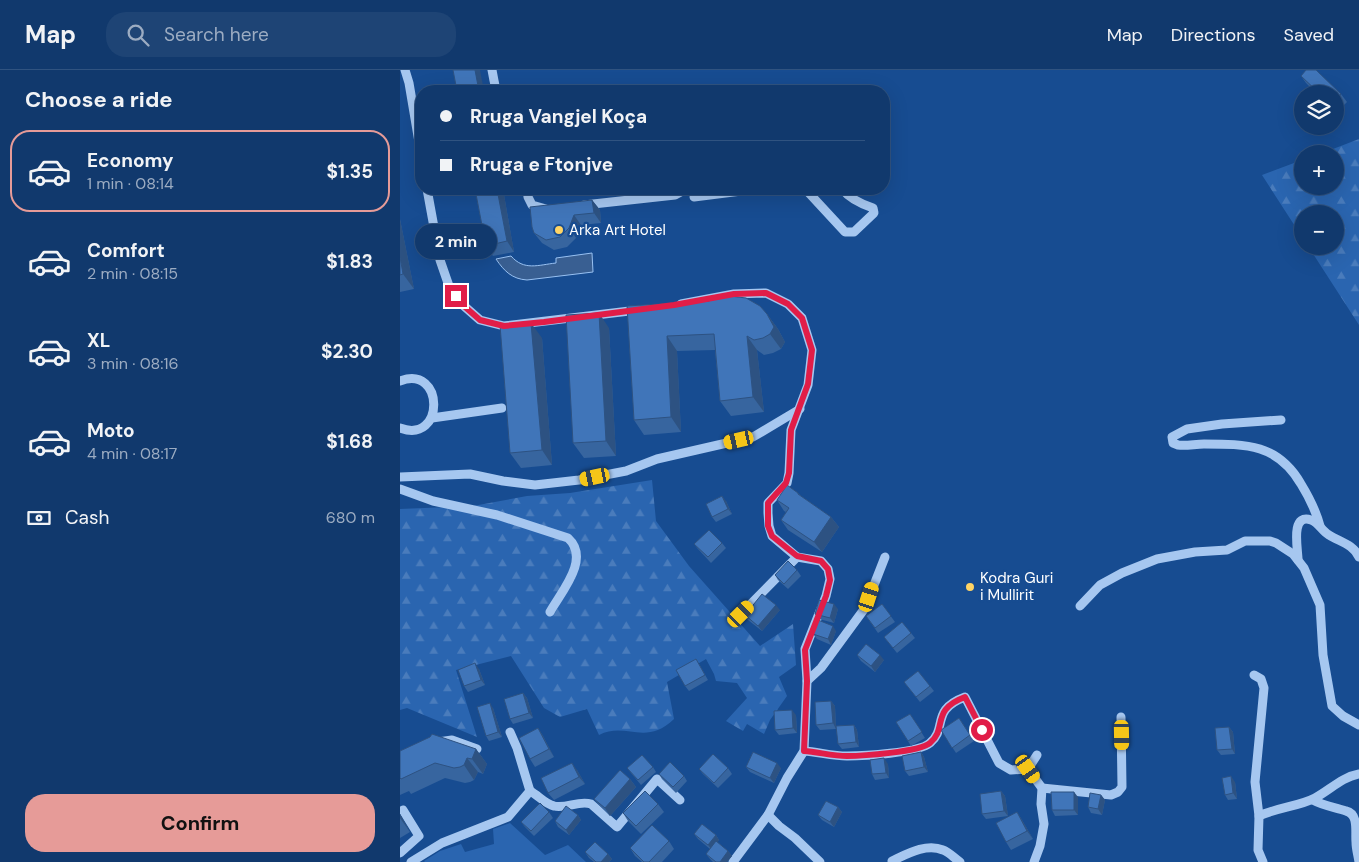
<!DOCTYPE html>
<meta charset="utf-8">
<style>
:root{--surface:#11396d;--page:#1e4475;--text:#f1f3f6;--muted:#9cacc2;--line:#305380;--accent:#e69b98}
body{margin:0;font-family:"DM Sans",sans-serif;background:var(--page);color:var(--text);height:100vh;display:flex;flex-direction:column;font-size:19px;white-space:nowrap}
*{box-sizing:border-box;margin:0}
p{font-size:16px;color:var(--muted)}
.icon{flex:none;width:28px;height:28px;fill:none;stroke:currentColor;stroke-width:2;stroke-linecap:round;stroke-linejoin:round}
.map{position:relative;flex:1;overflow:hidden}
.details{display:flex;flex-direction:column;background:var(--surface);width:400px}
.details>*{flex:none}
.banner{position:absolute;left:15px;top:15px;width:475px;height:110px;border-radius:20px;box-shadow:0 5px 20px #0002,0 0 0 1px var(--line);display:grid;align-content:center;height:110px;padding:0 25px;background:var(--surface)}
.tools{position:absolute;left:894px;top:15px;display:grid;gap:10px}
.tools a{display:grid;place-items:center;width:50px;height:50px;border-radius:50%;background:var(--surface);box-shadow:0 5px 20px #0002,0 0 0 1px var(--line);font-size:25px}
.end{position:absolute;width:22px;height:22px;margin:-11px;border:6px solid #e11d48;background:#fff;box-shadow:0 0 0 2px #fff}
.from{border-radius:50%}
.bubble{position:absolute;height:35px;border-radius:18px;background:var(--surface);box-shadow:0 5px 20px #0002,0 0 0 1px var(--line);font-size:16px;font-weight:700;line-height:35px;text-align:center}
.car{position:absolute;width:15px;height:30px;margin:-15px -8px;border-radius:6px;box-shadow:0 0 4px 1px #0007;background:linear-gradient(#f5c518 24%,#345 0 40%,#f5c518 0 76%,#345 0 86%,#f5c518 0)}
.banner b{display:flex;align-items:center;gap:18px;height:48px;font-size:19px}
.banner b+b{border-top:1px solid var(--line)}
.banner i{width:12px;height:12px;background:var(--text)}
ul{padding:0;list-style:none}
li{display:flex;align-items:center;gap:15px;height:82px;margin:0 10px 8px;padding:0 15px;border:2px solid transparent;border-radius:20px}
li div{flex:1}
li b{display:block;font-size:19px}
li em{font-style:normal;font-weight:700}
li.current{border-color:var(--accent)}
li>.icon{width:45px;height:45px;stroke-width:1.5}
h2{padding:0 25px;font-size:22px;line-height:60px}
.pay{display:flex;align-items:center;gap:12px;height:55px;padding:0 25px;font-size:19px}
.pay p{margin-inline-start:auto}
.action{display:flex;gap:10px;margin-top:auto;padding:10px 25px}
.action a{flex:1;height:58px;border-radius:20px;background:var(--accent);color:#111;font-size:20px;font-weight:700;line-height:58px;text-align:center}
header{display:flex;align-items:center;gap:30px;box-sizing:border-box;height:70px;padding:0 25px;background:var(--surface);border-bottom:1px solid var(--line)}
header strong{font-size:24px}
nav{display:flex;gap:28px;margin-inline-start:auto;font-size:18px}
.search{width:350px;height:45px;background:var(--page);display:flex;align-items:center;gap:12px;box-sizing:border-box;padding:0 18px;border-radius:20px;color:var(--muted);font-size:19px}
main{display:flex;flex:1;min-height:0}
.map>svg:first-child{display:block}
.green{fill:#2a65b0}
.forest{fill:url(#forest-firs)}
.water{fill:#395f92;stroke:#98c1f2}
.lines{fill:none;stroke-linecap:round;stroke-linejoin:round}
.minor{stroke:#a6c7f0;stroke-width:9}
.wall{fill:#37659f}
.shaded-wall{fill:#2d5282}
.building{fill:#4075b9;stroke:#2d5282}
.route{stroke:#e11d48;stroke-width:6}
.poi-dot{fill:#ffd465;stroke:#174c91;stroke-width:2}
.labels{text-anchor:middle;stroke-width:4.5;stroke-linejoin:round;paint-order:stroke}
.poi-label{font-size:15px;fill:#fff;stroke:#174c91;text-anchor:start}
</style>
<header>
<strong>Map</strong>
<div class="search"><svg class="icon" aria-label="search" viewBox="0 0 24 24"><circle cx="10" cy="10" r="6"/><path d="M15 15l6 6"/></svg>Search here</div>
<nav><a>Map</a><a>Directions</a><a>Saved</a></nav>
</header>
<main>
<section class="details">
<h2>Choose a ride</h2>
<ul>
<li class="current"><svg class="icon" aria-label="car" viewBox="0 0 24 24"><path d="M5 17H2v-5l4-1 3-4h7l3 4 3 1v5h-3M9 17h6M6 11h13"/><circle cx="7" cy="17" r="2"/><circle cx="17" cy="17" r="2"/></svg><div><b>Economy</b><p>1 min · 08:14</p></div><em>$1.35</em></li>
<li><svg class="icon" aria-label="car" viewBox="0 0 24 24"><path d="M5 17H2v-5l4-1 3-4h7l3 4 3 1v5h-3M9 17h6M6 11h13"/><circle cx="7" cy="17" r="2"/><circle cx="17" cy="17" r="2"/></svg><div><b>Comfort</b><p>2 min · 08:15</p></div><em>$1.83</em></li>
<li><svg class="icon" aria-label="car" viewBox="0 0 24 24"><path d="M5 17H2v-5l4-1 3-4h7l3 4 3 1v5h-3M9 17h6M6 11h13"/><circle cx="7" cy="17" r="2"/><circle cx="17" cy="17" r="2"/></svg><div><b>XL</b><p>3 min · 08:16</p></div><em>$2.30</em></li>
<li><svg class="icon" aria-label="car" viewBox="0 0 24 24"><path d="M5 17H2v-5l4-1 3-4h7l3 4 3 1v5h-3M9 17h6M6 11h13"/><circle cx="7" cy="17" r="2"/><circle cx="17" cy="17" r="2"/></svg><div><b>Moto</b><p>4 min · 08:17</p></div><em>$1.68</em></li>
</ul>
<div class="pay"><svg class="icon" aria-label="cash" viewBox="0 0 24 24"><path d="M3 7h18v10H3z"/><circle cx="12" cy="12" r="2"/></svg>Cash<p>680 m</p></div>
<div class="action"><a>Confirm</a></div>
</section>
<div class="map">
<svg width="959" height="792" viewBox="0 0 959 792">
<defs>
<pattern id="forest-firs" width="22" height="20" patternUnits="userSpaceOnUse" patternTransform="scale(1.25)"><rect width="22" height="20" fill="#2a65b0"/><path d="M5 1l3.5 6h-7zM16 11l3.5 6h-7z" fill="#4a7cbc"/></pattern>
</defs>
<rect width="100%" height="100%" fill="#174c91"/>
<path class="green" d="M110 753 145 785 168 775 186 792H25L24 791 40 781 61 774 65 782 94 774 93 759Z"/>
<g class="forest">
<path d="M959 69V255L908 176H935V144H902V167L862 105 902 90V116H935V84H920Z"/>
<path d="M252 410 256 451 289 496 360 576 393 554 396 595 379 607 387 626 370 650 364 664 347 654 343 661 326 651 347 628 337 613 316 611 314 604 306 589 267 612 274 649C245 677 226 651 199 665L187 639 160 647 144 638 111 586 56 600 77 667 7 638 0 640V439L73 436 127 426 170 423Z"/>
</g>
<path class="water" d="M192 183 193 202 127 210C112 209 104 201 96 189L111 186C124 201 138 195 156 193V188Z"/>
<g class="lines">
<g class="minor">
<path d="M5 0 9 13 21 84"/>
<path d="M92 0 96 21"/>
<path d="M27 119 40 190 49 216 64 236 80 250 104 256 238 240"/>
<path d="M127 119 128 127 132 135 146 139"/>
<path d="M402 119 408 122 445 162H454L474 143 473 138C461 134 450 129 442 119"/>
<path d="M294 127 357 119"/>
<path d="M184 135 275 125 286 119"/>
<path d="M281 234 334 224 366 223 388 234 402 248 412 280 408 315 391 360 389 403 387 413 368 433V443L369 456 372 466 397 487 421 491 428 499 430 509 426 526 405 579 407 611 404 681 387 708 368 745 333 792"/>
<path d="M0 311C45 294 45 375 0 358"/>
<path d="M32 348 102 338"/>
<path d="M881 350 822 354 787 359 772 367 773 373 778 375C787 376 795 374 804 374 847 374 878 374 901 414 909 427 916 441 920 456"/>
<path d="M0 407 70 404 103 411 135 415 179 410 226 401 257 389 353 367 400 339"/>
<path d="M0 419 33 431 97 445 168 468C191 489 161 522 150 542"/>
<path d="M898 490C898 479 890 443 911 450 918 452 922 461 929 465 940 472 953 474 959 487"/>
<path d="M680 536 700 515 722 503 757 489 795 482 827 480 845 471H870L876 473 893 484 904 498 920 535 923 585 932 636 943 646 959 655"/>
<path d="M341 544 397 487"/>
<path d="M854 605 861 609 864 618 855 712 859 746 858 780 863 792"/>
<path d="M407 611 421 598 465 538 485 487"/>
<path d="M110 662 117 678 130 721"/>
<path d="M38 672 52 670 77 679"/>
<path d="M404 681C418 682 433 686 447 686 462 686 519 683 530 673 548 658 530 640 565 627L599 693 611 700 628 699"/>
<path d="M642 718 711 725 718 722 722 717 721 647"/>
<path d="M130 721C138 725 145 734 154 736 166 739 179 730 191 734L217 757 257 709 280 730"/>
<path d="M913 730C924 736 934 737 946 741 959 744 955 762 956 772 956 779 958 785 959 792"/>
<path d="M368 745 379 756 395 768 420 792"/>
<path d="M859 746C876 738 900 736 915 728 930 720 942 707 959 704"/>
<path d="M0 783 19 766 3 740"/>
<path d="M492 791C507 784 526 773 543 780 549 782 554 788 560 792"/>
<path d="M11 792 42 773 108 747 130 721"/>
<path d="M634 792 640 776 644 754 641 734 642 718 628 699 637 685"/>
</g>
</g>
<g class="wall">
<path d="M901 6 941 24 947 32 937 42 935 41V24H917L906 13Z"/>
<path d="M75 119H103L114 182 93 186 86 176Z"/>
<path d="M192 130 200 140 201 153 181 155 176 168 167 177 154 180 142 173 134 163Z"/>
<path d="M0 149 14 219 0 222Z"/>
<path d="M227 236 367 244 378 259 385 272 381 279 373 283 364 285 357 280 364 342 331 346 320 331 315 280 277 281 281 362 244 365 234 350Z"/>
<path d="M209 258 216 386 184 388 173 373Z"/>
<path d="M142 268 152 395 121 398 110 383Z"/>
<path d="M398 423 401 426 431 447 439 457 422 482 388 460 381 450 386 442 384 441 377 430Z"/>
<path d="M326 431 332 444 316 452 312 447Z"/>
<path d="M322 473 326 478 311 493 298 479 294 474Z"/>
<path d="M397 500 401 506 388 519 378 510 375 505Z"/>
<path d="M482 534 495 552 478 563 466 546Z"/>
<path d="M438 539 434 553 419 549 415 544Z"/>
<path d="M380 540 362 561 348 550 345 545Z"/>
<path d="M436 561 431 575 417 569 413 564Z"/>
<path d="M511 563 515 568 497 583 484 567Z"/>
<path d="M457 585 484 590 475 602 461 591Z"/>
<path d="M299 594 308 610 289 621 285 616Z"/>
<path d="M79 599 85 615 68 622 64 616Z"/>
<path d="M504 612 530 616 534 621 520 632Z"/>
<path d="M123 623 127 628 133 648 113 654 110 649Z"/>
<path d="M431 631 435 636 436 659 420 660 416 655Z"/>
<path d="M93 638 102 667 89 671 86 666Z"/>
<path d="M510 644 525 668 511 676 496 652Z"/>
<path d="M396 645 397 663 379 665 375 660Z"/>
<path d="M559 648 574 671 556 683 541 660Z"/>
<path d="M454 655 457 660 459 677 442 679 438 674Z"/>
<path d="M829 657 833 662 835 684 821 685 817 680Z"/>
<path d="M138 658 143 666 154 687 135 697 130 689Z"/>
<path d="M76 679 87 694 83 704 78 702 74 710 70 712 65 713 45 708 11 724 9 721 0 725V681Z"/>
<path d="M521 682 524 687 528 702 509 706 505 701Z"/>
<path d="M488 694 489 708 475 710 472 704Z"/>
<path d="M253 697 256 702 241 715 227 698Z"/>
<path d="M346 697 381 698 374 713 350 702Z"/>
<path d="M328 698 332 704 318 718 303 704 299 699Z"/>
<path d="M177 700 185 714 154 730 148 723Z"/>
<path d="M259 704 284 706 287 711 276 723 262 709Z"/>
<path d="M230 709 236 717 210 746 200 736 194 729Z"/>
<path d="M835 712 837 729 828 730 825 725Z"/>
<path d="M601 721 605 726 608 746 586 749 582 744Z"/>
<path d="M701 725 705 730 702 745 691 743 688 737Z"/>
<path d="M678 727V745L655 746 652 740Z"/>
<path d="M258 734 264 742 241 764 228 751 223 743Z"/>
<path d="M438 737 442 742 434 757 422 750 418 745Z"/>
<path d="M149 742 153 748 134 766 125 757 121 752Z"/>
<path d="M617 742 622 750 633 769 611 780 606 772Z"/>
<path d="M0 744 10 762 0 768Z"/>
<path d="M178 745 181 750 169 765 158 757 155 751Z"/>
<path d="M294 764 316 765 319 770 317 772 328 781 332 786 327 792H313L310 789 306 784 310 779 298 769Z"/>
<path d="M269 771 274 779 262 792H242L235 786 230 778Z"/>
<path d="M185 782 208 784 212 789 209 792H194L189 788Z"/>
</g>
<g class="shaded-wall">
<path d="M75 0H80L84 21H79Z"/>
<path d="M97 119H103L114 182 107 171Z"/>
<path d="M192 130 200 140 201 153 194 143Z"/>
<path d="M174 145 181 155 176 168 169 158Z"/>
<path d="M0 149 14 219 3 204 0 187Z"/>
<path d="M199 243 209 258 216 386 206 371Z"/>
<path d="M367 244 378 259 385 272 381 279 370 264Z"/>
<path d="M131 253 142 268 152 395 142 380Z"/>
<path d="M267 266 277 281 281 362 271 347Z"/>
<path d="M347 266 357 280 364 342 353 327Z"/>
<path d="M322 426 326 431 332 444 328 439Z"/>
<path d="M431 447 439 457 422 482 414 472Z"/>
<path d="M434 534 438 539 434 553 430 548Z"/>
<path d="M376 535 380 540 362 561 358 556Z"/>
<path d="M433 556 436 561 431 575 428 569Z"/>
<path d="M480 585 484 590 475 602 471 596Z"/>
<path d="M75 593 79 599 85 615 81 610Z"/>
<path d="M123 623 127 628 133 648 129 643Z"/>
<path d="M431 631 435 636 436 659 433 653Z"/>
<path d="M90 633 93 638 102 667 98 662Z"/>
<path d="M392 640 396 645 397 663 393 658Z"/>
<path d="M454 655 457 660 459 677 456 672Z"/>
<path d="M829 657 833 662 835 684 832 679Z"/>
<path d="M138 658 143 666 154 687 149 679Z"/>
<path d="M76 679 87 694 83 704 72 689Z"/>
<path d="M521 682 524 687 528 702 524 697Z"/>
<path d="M67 688 78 702 74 710 64 695Z"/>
<path d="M484 688 488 694 489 708 486 703Z"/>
<path d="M172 693 177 700 185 714 179 707Z"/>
<path d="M377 693 381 698 374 713 370 708Z"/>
<path d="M831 706 835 712 837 729 833 723Z"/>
<path d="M230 709 236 717 210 746 205 738Z"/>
<path d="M601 721 605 726 608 746 604 741Z"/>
<path d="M674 722 678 727V745L674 740Z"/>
<path d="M701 725 705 730 702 745 698 739Z"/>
<path d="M438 737 442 742 434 757 430 752Z"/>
<path d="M617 742 622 750 633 769 627 761Z"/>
<path d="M0 744 10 762 0 748Z"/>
<path d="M178 745 181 750 169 765 166 760Z"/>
<path d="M316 765 319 770 312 780 308 775Z"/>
<path d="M328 781 332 786 327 792H320Z"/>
<path d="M208 784 212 789 209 792H201Z"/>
</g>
<g class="building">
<path d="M53 0H75L79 21H57Z"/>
<path d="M906 0H916L941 24 935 31V24H920L901 6Z"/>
<path d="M75 119H97L107 171 86 176Z"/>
<path d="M192 130 194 143 174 145 169 158 160 167 146 170 134 163 132 157 130 137Z"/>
<path d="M0 187 3 204 0 205Z"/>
<path d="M330 226 346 228 360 236 367 244 374 257 370 264 363 268 354 270 347 266 353 327 320 331 314 264 267 266 271 347 234 350 227 236 308 231Z"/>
<path d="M199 243 206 371 173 373 166 245Z"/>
<path d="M131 253 142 380 110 383 100 255Z"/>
<path d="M387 415 398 423V424L431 447 414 472 381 450 389 438 377 430Z"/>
<path d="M322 426 328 439 312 447 306 434Z"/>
<path d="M309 460 322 473 308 487 294 474Z"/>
<path d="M388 491 397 500 384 514 375 505Z"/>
<path d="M362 524 376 535 358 556 345 545Z"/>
<path d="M419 530 434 534 430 548 415 544Z"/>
<path d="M482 534 491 546 475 558 466 546Z"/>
<path d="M418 550 433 556 428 569 413 564Z"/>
<path d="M502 552 511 563 493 578 484 567Z"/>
<path d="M466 574 480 585 471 596 457 585Z"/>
<path d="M296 589 305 605 285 616 276 600Z"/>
<path d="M75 593 81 610 64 616 58 600Z"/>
<path d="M518 601 530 616 516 627 504 612Z"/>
<path d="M123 623 129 643 110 649 104 629Z"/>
<path d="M431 631 433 653 416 655 415 632Z"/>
<path d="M90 633 98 662 86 666 77 637Z"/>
<path d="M392 640 393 658 375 660 374 641Z"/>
<path d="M510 644 522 662 508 671 496 652Z"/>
<path d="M559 648 570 665 552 678 541 660Z"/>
<path d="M454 655 456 672 438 674 436 656Z"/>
<path d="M829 657 832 679 817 680 815 658Z"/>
<path d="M138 658 149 679 130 689 119 668Z"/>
<path d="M32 664 76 679 72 689 67 688 64 695 60 697 54 698 35 693 1 709 0 708V681L30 667Z"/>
<path d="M353 682 377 693 370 708 346 697Z"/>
<path d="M521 682 524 697 505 701 502 686Z"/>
<path d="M313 684 328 698 314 713 299 699Z"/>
<path d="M242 685 253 697 238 710 227 698Z"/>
<path d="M484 688 486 703 472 704 470 690Z"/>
<path d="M270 692 284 706 273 717 259 704Z"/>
<path d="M172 693 179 707 148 723 141 708Z"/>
<path d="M220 700 230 709 205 738 194 729Z"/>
<path d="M831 706 833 723 825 725 822 708Z"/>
<path d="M245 721 258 734 236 756 223 743Z"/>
<path d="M601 721 604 741 582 744 580 724Z"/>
<path d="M651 722H674V740H652Z"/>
<path d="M690 723 701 725 698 739 688 737Z"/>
<path d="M426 731 438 737 430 752 418 745Z"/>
<path d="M140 733 149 742 131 761 121 752Z"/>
<path d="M166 736 178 745 166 760 155 751Z"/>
<path d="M617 742 627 761 606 772 596 753Z"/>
<path d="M302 754 316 765 308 775 294 764Z"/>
<path d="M252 755 269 771 249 792H244L230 778Z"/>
<path d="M316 771 328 781 320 792H316L306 784Z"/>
<path d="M195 772 208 784 201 792H196L185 782Z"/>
</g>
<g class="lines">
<path class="route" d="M56 226 64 236 80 250 104 256 144 252 274 235 334 224 366 223 388 234 402 248 412 280 408 314 391 360 389 403 386 413 368 433V456L372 466 397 486 421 491 428 499 430 510 426 526 405 580 407 611 404 681C418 682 433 686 447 686 461 686 520 682 530 673 548 658 530 640 565 627L582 660"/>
</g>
<g class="poi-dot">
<circle cx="159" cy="160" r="5"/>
<circle cx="570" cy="517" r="5"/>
</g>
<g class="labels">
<g class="poi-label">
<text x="169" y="165">Arka Art Hotel</text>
<text x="580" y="513">Kodra Guri<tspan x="580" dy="17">i Mullirit</tspan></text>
</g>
</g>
</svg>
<div class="tools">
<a><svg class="icon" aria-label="layers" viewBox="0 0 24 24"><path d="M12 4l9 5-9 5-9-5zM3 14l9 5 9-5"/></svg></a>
<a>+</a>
<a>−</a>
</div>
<i class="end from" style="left:582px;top:660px"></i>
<i class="end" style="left:56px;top:226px"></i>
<div class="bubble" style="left:15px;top:154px;width:82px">2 min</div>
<i class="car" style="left:339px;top:370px;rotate:257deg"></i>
<i class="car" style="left:195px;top:407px;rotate:258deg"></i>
<i class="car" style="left:469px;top:527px;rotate:18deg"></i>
<i class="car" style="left:341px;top:544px;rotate:45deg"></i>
<i class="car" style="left:722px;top:665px;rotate:179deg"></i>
<i class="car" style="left:628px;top:699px;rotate:145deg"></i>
<div class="banner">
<b><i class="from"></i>Rruga Vangjel Koça</b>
<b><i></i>Rruga e Ftonjve</b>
</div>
</div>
</main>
